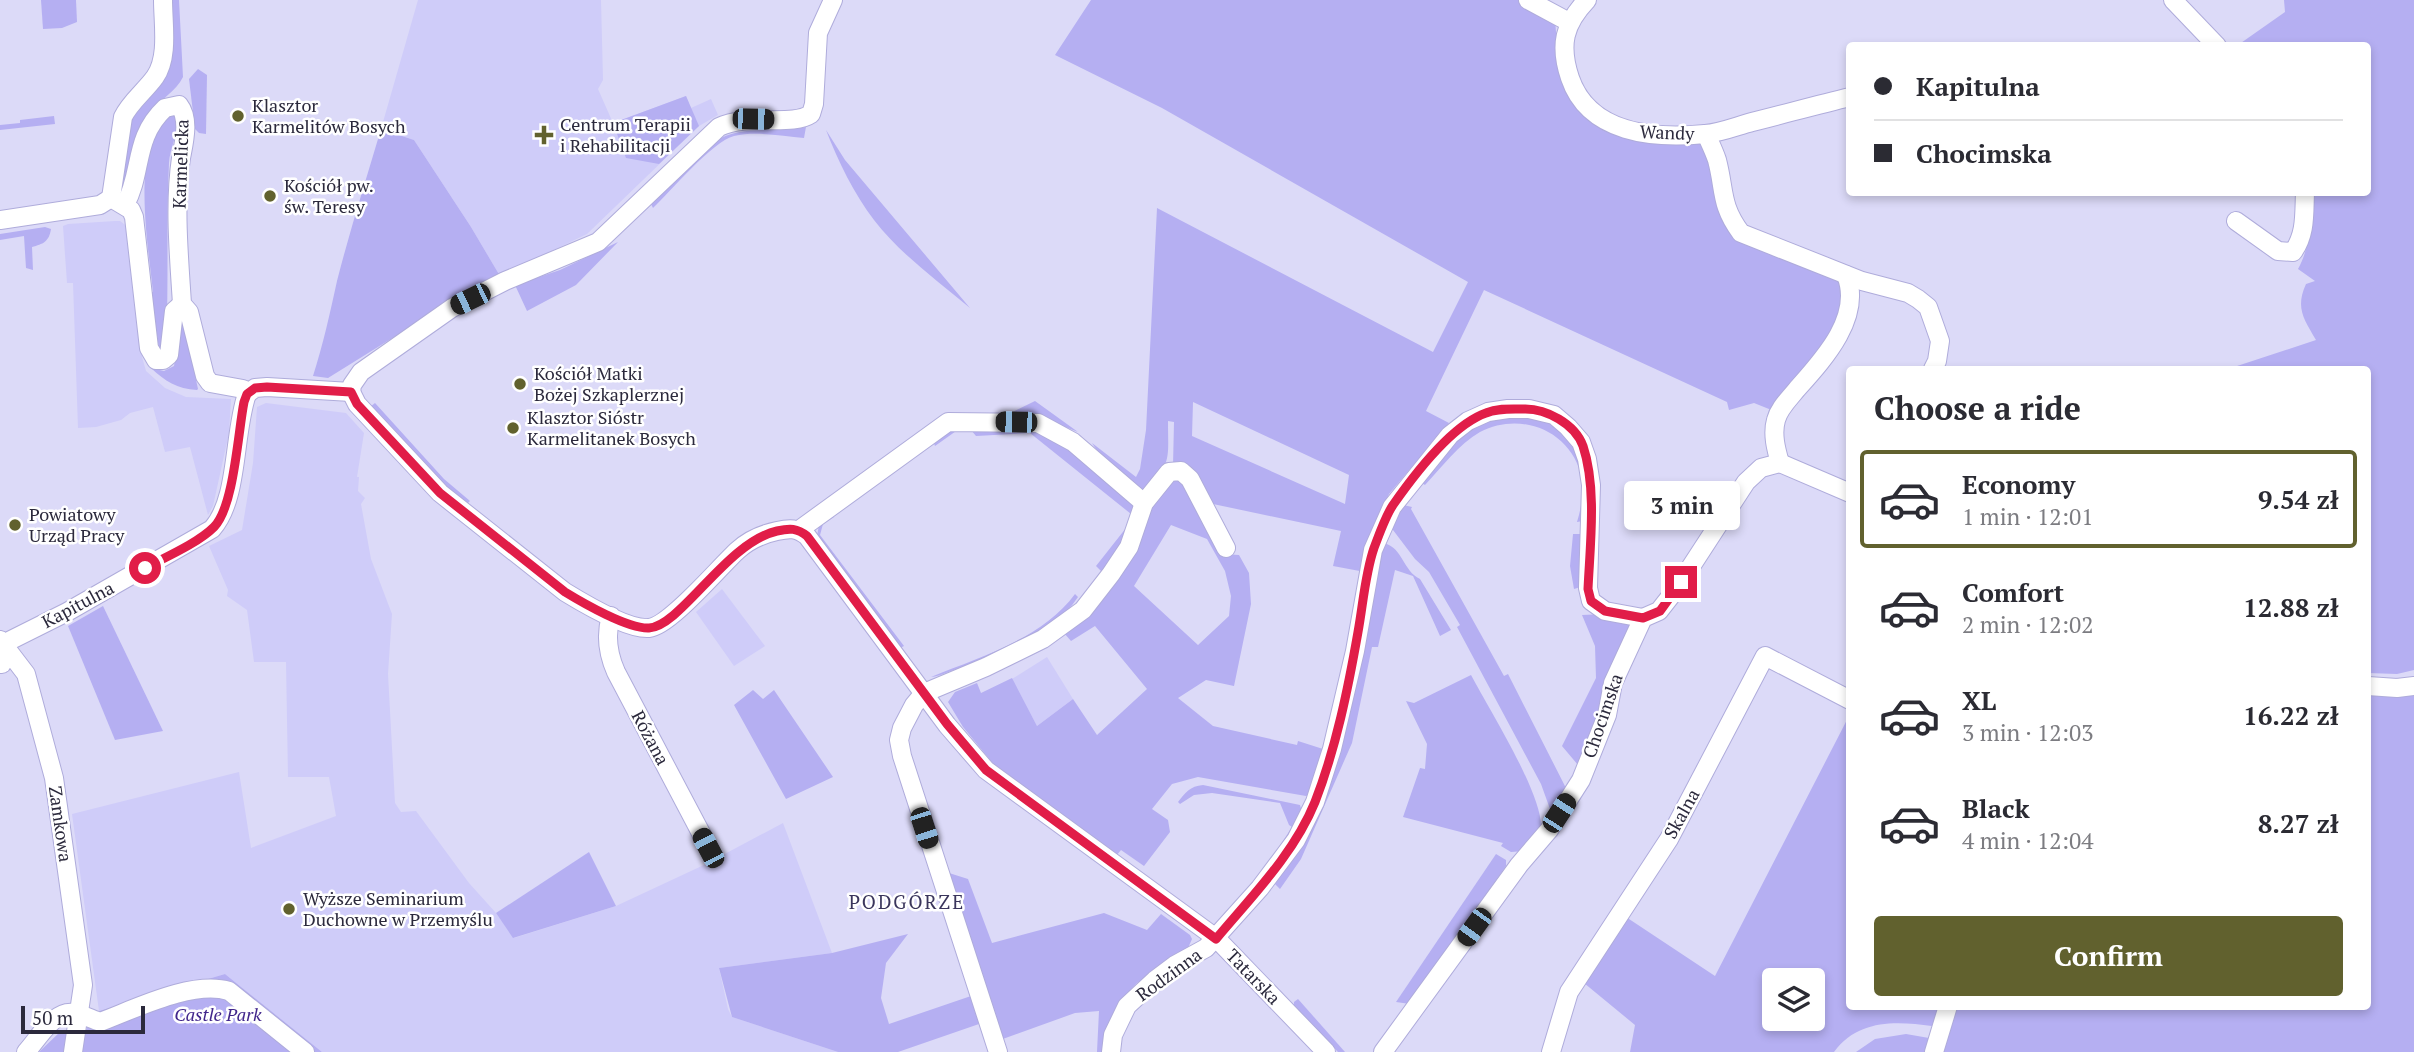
<!DOCTYPE html>
<meta charset="utf-8">
<style>
:root{--surface:#fff;--page:#f2f2f3;--text:#2b2b33;--muted:#7c7c81;--line:#e1e1e2;--accent:#61612e}
body{margin:0;font-family:"PT Serif",serif;background:var(--page);color:var(--text);height:100vh;display:flex;flex-direction:column;font-size:26px;white-space:nowrap}
*{box-sizing:border-box;margin:0}
p{font-size:23px;color:var(--muted)}
.icon{flex:none;width:38px;height:38px;fill:none;stroke:currentColor;stroke-width:2;stroke-linecap:round;stroke-linejoin:round}
.map{position:relative;flex:1;overflow:hidden}
.panel{position:absolute;left:1846px;top:366px;width:525px;height:644px;display:flex;flex-direction:column;background:var(--surface);border-radius:7px;box-shadow:0 4px 10px #0003}
.panel>*{flex:none}
.guide{position:absolute;left:1846px;top:42px;width:525px;height:154px;border-radius:7px;box-shadow:0 4px 10px #0003;display:grid;align-content:center;height:154px;padding:0 28px;background:var(--surface)}
.fabs{position:absolute;left:1762px;top:968px;display:grid;gap:14px}
.fabs a{display:grid;place-items:center;width:63px;height:63px;border-radius:7px;background:var(--surface);box-shadow:0 4px 10px #0003;font-size:35px}
.scale{position:absolute;left:21px;bottom:18px;width:124px;box-sizing:border-box;padding-left:7px;border:4px solid #2b293c;border-top:0;font-size:19px;line-height:24px;white-space:nowrap;color:#2b293c;-webkit-text-stroke:5px #fff;paint-order:stroke}
.end{position:absolute;width:32px;height:32px;margin:-16px;border:9px solid #e11d48;background:#fff;box-shadow:0 0 0 4px #fff}
.from{border-radius:50%}
.bubble{position:absolute;height:49px;border-radius:7px;background:var(--surface);box-shadow:0 4px 10px #0003;font-size:23px;font-weight:700;line-height:49px;text-align:center}
.car{position:absolute;width:21px;height:42px;margin:-21px -10px;border-radius:9px;box-shadow:0 0 5px 2px #0007;background:linear-gradient(#222 24%,#8ab4d8 0 40%,#222 0 76%,#8ab4d8 0 86%,#222 0)}
.guide b{display:flex;align-items:center;gap:24px;height:66px;font-size:26px}
.guide b+b{border-top:2px solid var(--line)}
.guide i{width:18px;height:18px;background:var(--text)}
ul{padding:0;list-style:none}
li{display:flex;align-items:center;gap:21px;height:98px;margin:0 14px 10px;padding:0 14px;border:4px solid transparent;border-radius:7px}
li div{flex:1}
li b{display:block;font-size:26px}
li em{font-style:normal;font-weight:700}
li.selected{border-color:var(--accent)}
li>.icon{width:63px;height:63px;stroke-width:1.5}
h2{padding:0 28px;font-size:32px;line-height:84px}
.action{display:flex;gap:14px;margin-top:auto;padding:14px 28px}
.action a{flex:1;height:80px;border-radius:7px;background:var(--accent);color:#fff;font-size:28px;font-weight:700;line-height:80px;text-align:center}
.map>svg:first-child{display:block}
.built{fill:#cfccf9}
.green{fill:#b5aff2;fill-rule:evenodd}
.lines{fill:none;stroke-linecap:round;stroke-linejoin:round}
.street-casing{stroke:#afacdb;stroke-width:20}
.street{stroke:#fff;stroke-width:18}
.route{stroke:#e11d48;stroke-width:9}
.poi-dot{fill:#61612e;stroke:#fff;stroke-width:2.5}
.labels{text-anchor:middle;stroke-width:5;stroke-linejoin:round;paint-order:stroke}
.poi-label{font-size:18px;fill:#2b293c;stroke:#fff;text-anchor:start}
.street-label{font-size:18px;fill:#2b293c;stroke:#fff}
.park-label{font-size:18px;font-style:italic;fill:#41268b;stroke:#fff}
.neighbourhood-label{font-size:19px;letter-spacing:2px;fill:#3a355c;stroke:#fff}
</style>
<div class="map">
<svg width="2414" height="1052" viewBox="0 0 2414 1052">
<rect width="100%" height="100%" fill="#dcdaf8"/>
<g class="built">
<path d="M418 0H601L603 80 598 89 613 123 686 96 691 108 711 99 718 115 699 126 587 234 500 276 471 227 414 140 381 129Z"/>
<path d="M115 221H120L128 227 142 357 146 371 165 388 186 397 231 399 229 433 213 506 208 515 190 447 165 452 153 407 130 413 121 420 96 427 78 428 73 283H67L63 226 68 224Z"/>
<path d="M266 403 346 413 364 433 357 477H359L358 491 365 498 361 504 371 559 392 614 388 674 395 803 401 812 416 811 469 883 496 913 514 938 616 906 706 864 783 823 832 953 719 968 728 1009 732 1017 838 1052H322L225 974 99 1011 72 814 239 772 251 848 336 816 329 777H288L286 662H254L247 610 227 596 228 590 209 546 242 530 253 463 257 407Z"/>
<path d="M722 589 765 646 734 666 696 612Z"/>
<path d="M1047 657 1073 699 1037 726 1012 679Z"/>
</g>
<g class="green">
<path d="M41 0H76L77 22 62 28 43 29Z"/>
<path d="M170 0H179L183 77C176 91 162 98 153 110 136 134 130 160 124 188L119 187 131 120 135 111 159 81Z"/>
<path d="M1091 0H1521L1555 19 1557 45 1589 117 1704 145 1724 221 1840 276 1846 291 1835 333 1774 411 1754 403 1729 410 1727 402 1484 290 1426 411 1449 423 1389 494 1373 532 1365 572 1333 566 1341 531 1213 504 1173 466 1174 422 1168 421C1168 459 1172 462 1146 491 1125 492 1103 459 1092 443L1136 477 1140 469 1146 430 1157 208 1433 352 1468 282 1162 108 1055 55ZM1193 402 1349 475 1345 504 1192 436Z"/>
<path d="M2284 0H2414V670L2397 674 2368 673V369L2231 368 2316 340C2304 319 2295 308 2306 284L2315 281 2298 269C2310 247 2313 218 2309 193L2368 192V46L2238 45 2285 12Z"/>
<path d="M198 69 207 75 206 134 199 133 195 129 189 79Z"/>
<path d="M686 96 699 126 659 164 626 158 613 123Z"/>
<path d="M172 115H176C180 132 170 146 169 163 166 223 169 283 166 343L162 349H159L151 292H153C149 249 128 139 172 115Z"/>
<path d="M54 116 55 124 0 130V125L20 123V120Z"/>
<path d="M806 127 804 138C782 136 756 131 734 136 713 141 671 191 653 208L651 204 714 142C742 123 774 134 806 127Z"/>
<path d="M381 129 414 140 471 227 500 276 452 301 328 378 313 376C323 345 330 313 337 281 350 230 366 180 381 129Z"/>
<path d="M826 130 845 160 970 308C938 281 900 254 874 220 854 194 838 161 826 130Z"/>
<path d="M45 227 51 229C49 242 43 244 32 247L33 270 26 268 24 236 0 240V234Z"/>
<path d="M618 242 576 285 527 311 515 285 560 270Z"/>
<path d="M182 314 198 389 197 390C177 389 165 381 151 368L164 371 174 366Z"/>
<path d="M1035 401 1078 432 1040 417 1004 416Z"/>
<path d="M375 403 444 479 470 501 466 505 440 482 370 407Z"/>
<path d="M1494 414 1547 419 1568 435 1584 461 1583 521 1577 522C1581 509 1584 493 1582 479 1573 432 1522 410 1480 432 1459 444 1442 467 1425 485L1417 480 1468 429Z"/>
<path d="M966 424 1039 429 1050 434 1124 491 1134 502C1139 529 1117 553 1104 574L1096 566 1126 528 1131 514 1030 433 976 436 966 424 935 446 933 441C942 430 952 426 966 424Z"/>
<path d="M1177 474 1223 554 1239 555 1249 573 1251 604 1234 686 1206 680 1178 698 1213 726 1297 745 1298 741 1323 749 1309 795 1306 796 1198 777 1172 784 1152 809 1168 820 1170 832 1144 866 1121 850 1116 856 1000 772 963 727 948 702 955 692 977 683 981 693 1012 678 1037 726 1073 699 1097 735 1147 689 1095 626 1071 641 1064 633 1153 501ZM1171 525 1207 539 1225 571 1231 596 1229 616 1198 645 1134 586Z"/>
<path d="M1399 504 1412 507 1411 509 1504 676 1508 674 1568 792 1554 811 1550 809 1541 784 1457 627 1460 625 1429 572 1415 559 1393 530 1392 522Z"/>
<path d="M832 514 834 517 823 524 820 535 904 646 900 648 817 536 819 525Z"/>
<path d="M1573 534H1583L1584 586 1574 589 1570 566Z"/>
<path d="M1384 543C1403 548 1403 571 1420 579L1451 630 1440 636 1413 576 1395 570 1378 647H1372L1352 743 1301 859 1280 889 1275 884 1296 853 1378 549Z"/>
<path d="M1075 594 1078 597C1054 634 1001 652 962 667 952 670 941 676 931 677 980 657 1042 639 1075 594Z"/>
<path d="M103 606 163 731 115 740 68 626Z"/>
<path d="M1604 614 1631 624 1578 765 1562 746 1596 678 1595 646 1582 615Z"/>
<path d="M1471 675C1489 709 1542 793 1541 827L1524 851 1511 852 1501 846 1503 843 1403 817 1420 768 1425 769 1427 744 1406 701 1414 703Z"/>
<path d="M2368 686H2414V1052H1934L1948 1006H2368Z"/>
<path d="M753 690 763 699 774 690 833 777 786 799 734 705Z"/>
<path d="M1850 714V1006H1940L1932 1026C1896 1021 1858 1019 1834 1052H1630L1635 1025 1584 983 1626 917 1715 976ZM1774 980H1813V1018H1774Z"/>
<path d="M1203 785 1300 805 1302 812 1291 835 1261 875 1292 827 1289 825 1280 803 1212 793 1194 795 1180 804 1178 802C1185 793 1190 786 1203 785Z"/>
<path d="M589 852 616 906 513 938 496 913Z"/>
<path d="M1496 854 1506 860V866L1410 1004 1396 1002Z"/>
<path d="M949 873 968 879 992 943 1104 913 1147 930 1161 914 1190 935 1192 939 1188 948 1137 983 1122 999 1105 1052H1097L1099 1011 1075 1013 1000 1040Z"/>
<path d="M908 934 886 963 881 998 889 1024 971 996 979 1024 898 1052H838L732 1017 719 968 832 953Z"/>
<path d="M225 974 322 1052H39L60 1032 83 1034 99 1011Z"/>
<path d="M1298 999 1345 1052H1338L1294 1006V1002Z"/>
<path d="M1906 1034 1929 1038 1925 1052H1856L1875 1039Z"/>
</g>
<g class="lines">
<g class="street-casing">
<g id="street">
<path d="M1528 0 1569 22"/>
<path d="M1587 0C1564 24 1559 45 1570 78 1589 134 1654 139 1705 134 1720 133 1737 126 1752 122 1784 114 1817 105 1850 97"/>
<path d="M2173 0 2217 46"/>
<path d="M1706 134C1710 143 1714 151 1717 160 1725 190 1720 205 1741 233L1862 281 1908 293 1918 299 1928 307 1940 341 1937 361 1933 369"/>
<path d="M111 198 131 210 134 217 149 348 156 360H163L169 355 174 311 182 304"/>
<path d="M111 198 123 117C130 102 145 91 155 77 169 57 163 24 163 0"/>
<path d="M125 205C143 172 133 138 165 108L179 105C190 119 184 142 181 158 174 205 179 256 182 304L189 312 205 376 210 383 243 389 247 394"/>
<path d="M0 220 100 205 111 198"/>
<path d="M2236 221 2278 251 2293 252C2306 234 2304 214 2305 192"/>
<path d="M351 392 357 404 440 493 565 592C583 603 628 630 649 628 670 626 720 566 738 550 749 540 763 534 777 531 790 528 797 528 807 536L947 725 986 770 1216 938 1326 1052"/>
<path d="M351 392 352 385 361 372 452 308 505 281 598 242 719 127C748 113 792 127 811 114L814 104 818 33 833 0"/>
<path d="M247 394 255 388 267 387 351 392"/>
<path d="M1780 463C1776 449 1772 434 1776 420 1779 408 1789 399 1797 389 1823 360 1863 317 1846 275"/>
<path d="M1780 463 1850 493"/>
<path d="M799 530 948 422 1038 423 1073 442 1144 503"/>
<path d="M611 616C605 636 608 654 616 672L712 854"/>
<path d="M0 640 26 674 54 778 83 985 73 1052"/>
<path d="M3 644 67 612 212 529C239 499 233 434 247 394"/>
<path d="M0 664H2"/>
<path d="M2368 686 2397 688 2414 686"/>
<path d="M26 1052C37 1040 50 1017 67 1013 78 1011 90 1019 100 1022 135 1009 192 980 229 991L305 1052"/>
<path d="M998 1052 902 756 899 740 902 728 914 705 924 693 986 667 1043 639 1083 610 1111 574 1129 547 1144 503 1169 472 1181 471 1190 479 1226 548"/>
<path d="M1111 1052 1113 1035 1127 1006 1155 980 1175 965 1206 948 1260 888 1296 840 1315 802 1332 749 1355 651 1373 550 1392 507 1450 435 1468 421 1488 412 1508 409H1529L1554 415 1568 427 1581 442 1587 459 1591 485 1588 588 1591 601 1605 611 1643 618"/>
<path d="M1383 1052 1519 865 1549 830 1581 780 1607 715 1613 683 1643 618 1659 611 1677 588 1746 482 1761 468 1780 463"/>
<path d="M1551 1052 1569 992 1669 839 1765 656 1850 700"/>
<path d="M1934 1052 1948 1006"/>
</g>
</g>
<use href="#street" class="street"/>
</g>
<g class="lines">
<path class="route" d="M145 568C166 557 198 543 214 527 234 507 238 432 244 402L247 394 255 388 267 387 351 392 357 404 440 493 565 592C583 603 628 629 649 628 681 626 727 542 777 531 790 528 797 528 807 536L947 724 986 770 1216 939C1252 896 1294 854 1315 802 1336 748 1348 689 1358 632 1363 605 1365 574 1374 548 1379 535 1385 517 1393 505 1414 475 1452 425 1486 413 1498 408 1511 409 1523 409 1546 408 1575 424 1583 446 1597 488 1590 545 1588 589L1591 601 1605 611 1643 618 1660 611 1681 582"/>
</g>
<g class="poi-dot">
<circle cx="238" cy="116" r="7"/>
<path d="M540.5 124.5h7v7h7v7h-7v7h-7v-7h-7v-7h7z"/>
<circle cx="270" cy="196" r="7"/>
<circle cx="520" cy="384" r="7"/>
<circle cx="513" cy="428" r="7"/>
<circle cx="15" cy="525" r="7"/>
<circle cx="289" cy="909" r="7"/>
</g>
<g class="labels">
<g class="poi-label">
<text x="252" y="112">Klasztor<tspan x="252" dy="21">Karmelitów Bosych</tspan></text>
<text x="560" y="131">Centrum Terapii<tspan x="560" dy="21">i Rehabilitacji</tspan></text>
<text x="284" y="192">Kościół pw.<tspan x="284" dy="21">św. Teresy</tspan></text>
<text x="534" y="380">Kościół Matki<tspan x="534" dy="21">Bożej Szkaplerznej</tspan></text>
<text x="527" y="424">Klasztor Sióstr<tspan x="527" dy="21">Karmelitanek Bosych</tspan></text>
<text x="29" y="521">Powiatowy<tspan x="29" dy="21">Urząd Pracy</tspan></text>
<text x="303" y="905">Wyższe Seminarium<tspan x="303" dy="21">Duchowne w Przemyślu</tspan></text>
</g>
<g class="street-label">
<text transform="translate(1667 133) rotate(2)" y="6">Wandy</text>
<text transform="translate(181 164) rotate(-88)" y="6">Karmelicka</text>
<text transform="translate(78 605) rotate(-28)" y="6">Kapitulna</text>
<text transform="translate(1603 716) rotate(-71)" y="6">Chocimska</text>
<text transform="translate(650 738) rotate(62)" y="6">Różana</text>
<text transform="translate(1682 814) rotate(-61)" y="6">Skalna</text>
<text transform="translate(60 824) rotate(82)" y="6">Zamkowa</text>
<text transform="translate(1169 975) rotate(-36)" y="6">Rodzinna</text>
<text transform="translate(1253 977) rotate(46)" y="6">Tatarska</text>
</g>
<g class="park-label">
<text x="218" y="1021">Castle Park</text>
</g>
<g class="neighbourhood-label">
<text x="907" y="909">PODGÓRZE</text>
</g>
</g>
</svg>
<div class="fabs">
<a><svg class="icon" aria-label="layers" viewBox="0 0 24 24"><path d="M12 4l9 5-9 5-9-5zM3 14l9 5 9-5"/></svg></a>
</div>
<div class="scale">50 m</div>
<i class="end from" style="left:145px;top:568px"></i>
<i class="end" style="left:1681px;top:582px"></i>
<div class="bubble" style="left:1624px;top:481px;width:116px">3 min</div>
<i class="car" style="left:753px;top:119px;rotate:91deg"></i>
<i class="car" style="left:470px;top:299px;rotate:244deg"></i>
<i class="car" style="left:1016px;top:422px;rotate:271deg"></i>
<i class="car" style="left:1559px;top:813px;rotate:33deg"></i>
<i class="car" style="left:924px;top:828px;rotate:162deg"></i>
<i class="car" style="left:708px;top:848px;rotate:332deg"></i>
<i class="car" style="left:1474px;top:927px;rotate:216deg"></i>
<div class="guide">
<b><i class="from"></i>Kapitulna</b>
<b><i></i>Chocimska</b>
</div>
<section class="panel">
<h2>Choose a ride</h2>
<ul>
<li class="selected"><svg class="icon" aria-label="car" viewBox="0 0 24 24"><path d="M5 17H2v-5l4-1 3-4h7l3 4 3 1v5h-3M9 17h6M6 11h13"/><circle cx="7" cy="17" r="2"/><circle cx="17" cy="17" r="2"/></svg><div><b>Economy</b><p>1 min · 12:01</p></div><em>9.54 zł</em></li>
<li><svg class="icon" aria-label="car" viewBox="0 0 24 24"><path d="M5 17H2v-5l4-1 3-4h7l3 4 3 1v5h-3M9 17h6M6 11h13"/><circle cx="7" cy="17" r="2"/><circle cx="17" cy="17" r="2"/></svg><div><b>Comfort</b><p>2 min · 12:02</p></div><em>12.88 zł</em></li>
<li><svg class="icon" aria-label="car" viewBox="0 0 24 24"><path d="M5 17H2v-5l4-1 3-4h7l3 4 3 1v5h-3M9 17h6M6 11h13"/><circle cx="7" cy="17" r="2"/><circle cx="17" cy="17" r="2"/></svg><div><b>XL</b><p>3 min · 12:03</p></div><em>16.22 zł</em></li>
<li><svg class="icon" aria-label="car" viewBox="0 0 24 24"><path d="M5 17H2v-5l4-1 3-4h7l3 4 3 1v5h-3M9 17h6M6 11h13"/><circle cx="7" cy="17" r="2"/><circle cx="17" cy="17" r="2"/></svg><div><b>Black</b><p>4 min · 12:04</p></div><em>8.27 zł</em></li>
</ul>
<div class="action"><a>Confirm</a></div>
</section>
</div>
